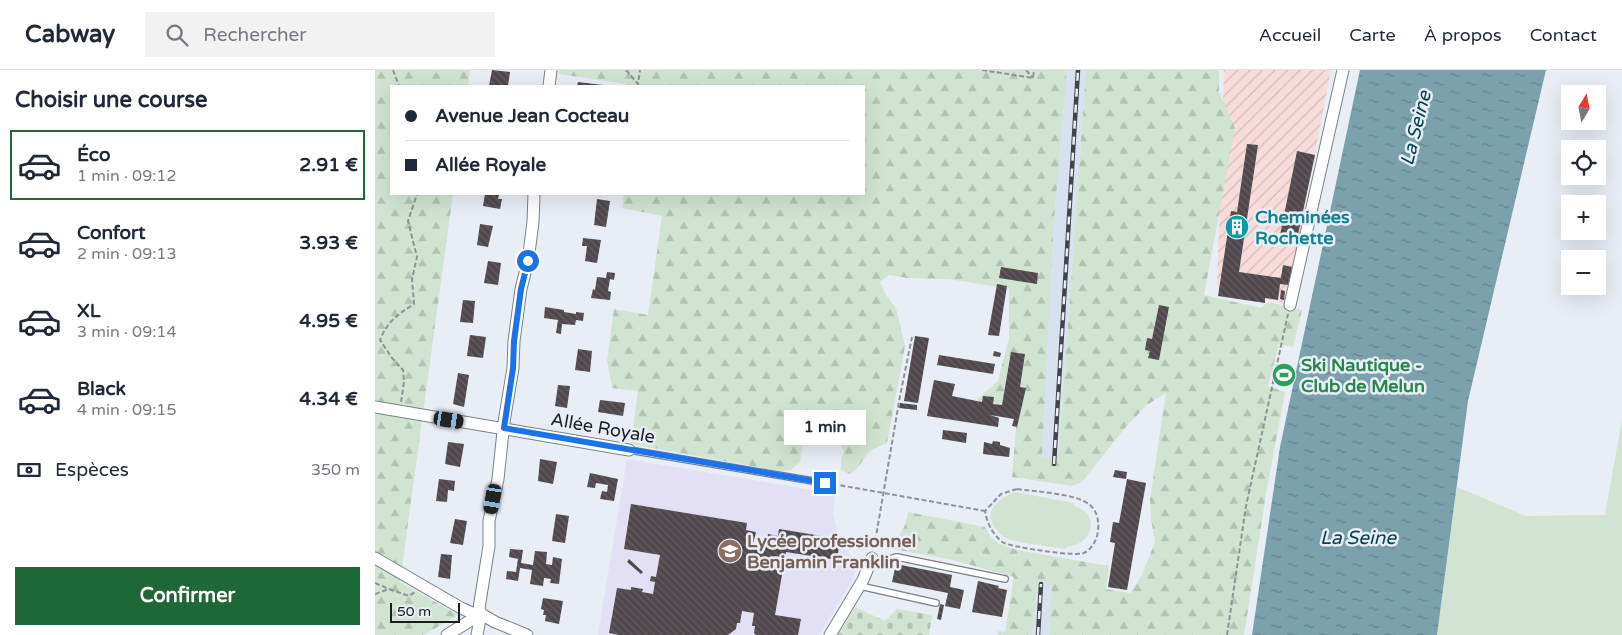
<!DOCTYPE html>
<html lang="fr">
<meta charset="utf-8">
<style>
:root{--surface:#fff;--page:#f2f2f3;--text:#1f2937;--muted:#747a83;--line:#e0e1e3;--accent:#1d6836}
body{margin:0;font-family:"Varela Round",sans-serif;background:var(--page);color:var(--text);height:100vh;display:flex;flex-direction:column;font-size:19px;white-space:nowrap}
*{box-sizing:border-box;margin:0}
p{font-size:16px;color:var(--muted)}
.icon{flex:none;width:28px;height:28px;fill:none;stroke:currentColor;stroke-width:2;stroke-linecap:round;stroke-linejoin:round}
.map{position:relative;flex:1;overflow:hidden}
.side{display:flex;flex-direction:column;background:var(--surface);width:375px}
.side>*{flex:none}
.banner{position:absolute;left:15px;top:15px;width:475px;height:110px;border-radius:0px;box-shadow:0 5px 20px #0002;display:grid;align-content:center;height:110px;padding:0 15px;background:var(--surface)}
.needle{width:32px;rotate:10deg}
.tools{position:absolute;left:1186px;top:15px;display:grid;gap:10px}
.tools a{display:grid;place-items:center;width:45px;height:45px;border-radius:0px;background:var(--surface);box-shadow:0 5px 20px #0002;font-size:25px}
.scale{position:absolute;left:15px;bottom:12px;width:70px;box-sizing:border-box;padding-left:5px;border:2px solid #1a1c1f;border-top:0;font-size:14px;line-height:18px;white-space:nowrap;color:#1a1c1f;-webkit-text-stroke:4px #e8edf6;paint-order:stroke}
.end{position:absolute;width:22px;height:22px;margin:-11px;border:6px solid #1a73e8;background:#fff;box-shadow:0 0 0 2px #fff}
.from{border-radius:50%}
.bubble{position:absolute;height:35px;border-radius:0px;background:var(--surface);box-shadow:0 5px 20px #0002;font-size:16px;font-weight:800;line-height:35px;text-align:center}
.car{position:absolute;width:15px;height:30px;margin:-15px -8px;border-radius:6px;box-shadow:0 0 4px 1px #0007;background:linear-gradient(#222 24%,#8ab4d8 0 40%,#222 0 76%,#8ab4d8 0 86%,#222 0)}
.banner b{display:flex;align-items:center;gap:18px;height:48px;font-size:19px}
.banner b+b{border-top:1px solid var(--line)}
.banner i{width:12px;height:12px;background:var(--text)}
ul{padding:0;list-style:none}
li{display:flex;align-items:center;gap:15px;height:70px;margin:0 10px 8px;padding:0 5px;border:2px solid transparent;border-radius:0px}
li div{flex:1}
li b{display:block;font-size:19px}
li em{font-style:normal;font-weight:800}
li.current{border-color:var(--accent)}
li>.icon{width:45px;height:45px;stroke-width:1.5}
h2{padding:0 15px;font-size:22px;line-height:60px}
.pay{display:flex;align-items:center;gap:12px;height:55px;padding:0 15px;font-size:19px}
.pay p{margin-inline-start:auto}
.button{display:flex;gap:10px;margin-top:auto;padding:10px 15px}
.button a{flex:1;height:58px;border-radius:0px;background:var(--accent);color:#fff;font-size:20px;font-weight:800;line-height:58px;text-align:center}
header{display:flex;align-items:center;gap:30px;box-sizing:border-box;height:70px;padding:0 25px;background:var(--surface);border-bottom:1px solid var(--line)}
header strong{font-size:24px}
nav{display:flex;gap:28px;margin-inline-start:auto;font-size:18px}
.search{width:350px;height:45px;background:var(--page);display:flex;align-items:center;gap:12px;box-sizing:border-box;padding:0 18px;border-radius:0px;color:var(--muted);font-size:19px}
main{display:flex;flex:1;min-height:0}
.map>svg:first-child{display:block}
.built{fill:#d7e1f0}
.industrial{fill:url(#industrial-furrows)}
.education{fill:#e3e0f6}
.green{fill:#d1e4d1}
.forest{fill:url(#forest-firs)}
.cemetery{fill:url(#cemetery-stones)}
.water{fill:url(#water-ripples)}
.building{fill:url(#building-back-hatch)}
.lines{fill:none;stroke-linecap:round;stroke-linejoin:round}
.service-casing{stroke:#7b8088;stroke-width:8}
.minor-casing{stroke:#7b8088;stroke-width:13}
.path{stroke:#8f9399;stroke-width:2;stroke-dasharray:5 2.5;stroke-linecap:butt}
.service{stroke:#fff;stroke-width:5.5}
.minor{stroke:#fff;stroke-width:11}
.rail-casing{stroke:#414448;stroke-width:4.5}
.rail{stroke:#e8edf6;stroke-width:2.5;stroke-dasharray:8;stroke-linecap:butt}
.route{stroke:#1a73e8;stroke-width:6}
.labels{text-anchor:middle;stroke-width:5;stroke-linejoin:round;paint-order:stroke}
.culture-label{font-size:18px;font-weight:bold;fill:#0d838f;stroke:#e8edf6;text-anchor:start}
.leisure-label{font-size:18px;font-weight:bold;fill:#27864d;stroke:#e8edf6;text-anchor:start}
.street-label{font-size:18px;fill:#1a1c1f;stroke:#e8edf6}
.education-label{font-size:18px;font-weight:bold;fill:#785e54;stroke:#e8edf6;text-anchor:start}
.water-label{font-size:19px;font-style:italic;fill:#05404d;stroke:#e8edf6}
</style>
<header>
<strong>Cabway</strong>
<div class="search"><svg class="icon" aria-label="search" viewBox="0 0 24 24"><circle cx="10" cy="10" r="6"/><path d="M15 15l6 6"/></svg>Rechercher</div>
<nav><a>Accueil</a><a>Carte</a><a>À propos</a><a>Contact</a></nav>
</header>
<main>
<section class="side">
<h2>Choisir une course</h2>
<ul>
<li class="current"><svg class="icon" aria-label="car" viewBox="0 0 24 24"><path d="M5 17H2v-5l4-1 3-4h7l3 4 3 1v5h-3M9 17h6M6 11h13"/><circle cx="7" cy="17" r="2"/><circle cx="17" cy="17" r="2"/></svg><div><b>Éco</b><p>1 min · 09:12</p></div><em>2.91 €</em></li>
<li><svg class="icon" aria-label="car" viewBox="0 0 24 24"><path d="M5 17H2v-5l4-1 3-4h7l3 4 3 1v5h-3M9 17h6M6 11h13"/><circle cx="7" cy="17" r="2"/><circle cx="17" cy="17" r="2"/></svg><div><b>Confort</b><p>2 min · 09:13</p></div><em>3.93 €</em></li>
<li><svg class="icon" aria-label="car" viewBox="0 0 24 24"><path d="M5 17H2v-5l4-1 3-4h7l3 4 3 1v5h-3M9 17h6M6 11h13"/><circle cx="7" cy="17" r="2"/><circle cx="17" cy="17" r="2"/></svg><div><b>XL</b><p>3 min · 09:14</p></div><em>4.95 €</em></li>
<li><svg class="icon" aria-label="car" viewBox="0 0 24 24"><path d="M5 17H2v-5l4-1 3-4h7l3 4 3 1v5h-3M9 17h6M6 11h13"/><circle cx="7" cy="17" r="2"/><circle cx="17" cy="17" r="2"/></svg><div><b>Black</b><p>4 min · 09:15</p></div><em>4.34 €</em></li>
</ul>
<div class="pay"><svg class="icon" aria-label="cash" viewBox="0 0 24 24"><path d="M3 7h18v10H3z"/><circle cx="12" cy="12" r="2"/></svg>Espèces<p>350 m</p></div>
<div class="button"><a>Confirmer</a></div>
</section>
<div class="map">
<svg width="1247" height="565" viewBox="0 0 1247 565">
<defs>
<pattern id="industrial-furrows" width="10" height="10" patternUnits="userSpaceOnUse" patternTransform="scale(1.25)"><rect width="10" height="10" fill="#f7dcd9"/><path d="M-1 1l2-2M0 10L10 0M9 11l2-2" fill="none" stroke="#d3bcba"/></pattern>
<pattern id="forest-firs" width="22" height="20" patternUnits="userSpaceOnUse" patternTransform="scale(1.25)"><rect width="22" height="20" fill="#d1e4d1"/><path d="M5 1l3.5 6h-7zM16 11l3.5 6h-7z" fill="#b3c3b3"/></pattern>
<pattern id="cemetery-stones" width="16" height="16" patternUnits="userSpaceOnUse" patternTransform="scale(1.25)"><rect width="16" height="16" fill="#d1e4d1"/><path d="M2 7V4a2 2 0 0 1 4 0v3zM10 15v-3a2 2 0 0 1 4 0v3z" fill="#b3c3b3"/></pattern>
<pattern id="water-ripples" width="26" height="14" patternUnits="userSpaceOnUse" patternTransform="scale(1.25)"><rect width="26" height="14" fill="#7ba1ac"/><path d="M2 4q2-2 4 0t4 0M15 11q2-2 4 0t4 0" fill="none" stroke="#64828b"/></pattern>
<pattern id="building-back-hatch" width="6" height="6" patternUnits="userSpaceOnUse" patternTransform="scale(1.25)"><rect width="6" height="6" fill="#50484c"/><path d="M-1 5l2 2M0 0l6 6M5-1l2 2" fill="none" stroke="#655f62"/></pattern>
</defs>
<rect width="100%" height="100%" fill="#e8edf6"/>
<g class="built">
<path d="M692 0H711L684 381 681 391 667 387 679 151Z"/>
<path d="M663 513 677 514 674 565H657Z"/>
</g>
<path class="industrial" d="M849 0H956L911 234 842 215Z"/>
<path class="education" d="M252 389 460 424 458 444 462 461 465 469 482 494 478 509 444 565H223Z"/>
<g class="green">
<path d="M907 296 914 298 910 314 904 313Z"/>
<path d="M1247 349V565H1062L1082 417 1151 446 1230 445Z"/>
<path d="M639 422 699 433V436C726 443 718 475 692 477L691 479C672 476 652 474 633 469 629 468 625 463 622 460 606 442 623 429 639 422Z"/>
</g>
<g class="forest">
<path d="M0 0H95L93 16H16V124H78L25 512 83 545 49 565H0Z"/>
<path d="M184 0H692L679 151 667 387 681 390 684 381 711 0H844V22L860 58 829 225 886 238 893 232 927 240 918 277 904 274 893 316 910 322 892 418 869 565H674L677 515 663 513 657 565H623V561L630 562 639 507 578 490 513 478C525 467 531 457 533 442L610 457 615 466 624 474 642 480 734 496 731 519 755 523 767 505 780 472 776 449 775 429 791 323 772 335 749 359 707 412 697 416 637 407 642 347 598 339 605 327 623 311 634 268V219L574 209 532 208 514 205 505 212 511 225 521 238 530 276 512 373C507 375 501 377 497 380 487 387 486 398 475 404L466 400V391L469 381 463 370C450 367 440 366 428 372L425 392 416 400 404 401 256 374 263 321 237 318 232 290 239 239 273 245 287 146 247 138 249 124H489V16H251V14L184 4Z"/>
</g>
<path class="cemetery" d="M480 537 510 551 522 539 557 545 554 565H463Z"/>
<path class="water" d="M985 0H1171L1093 331 1062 565H877L905 377Z"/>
<g class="building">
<path d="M117 0 135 2 133 16H114Z"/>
<path d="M203 12 228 15V16H202Z"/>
<path d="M872 74 883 75 864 202 906 208 908 195 917 197 914 215 905 214 903 230 890 228V233L843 226 856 141 862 142Z"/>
<path d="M922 81 940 85 921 174 904 170Z"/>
<path d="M110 124H124L123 129H127L125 139 108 136Z"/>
<path d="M222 129 235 131 231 157 219 155Z"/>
<path d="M105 154 118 156 113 177 102 175Z"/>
<path d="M208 168 226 170 222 193 210 191 212 176H207Z"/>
<path d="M113 191 126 193 123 215 109 213Z"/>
<path d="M626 197 663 203 662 214 624 208Z"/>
<path d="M232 202 240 203 239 210 235 209 233 221 236 222 235 230 216 228 218 219 220 220 222 207 231 208Z"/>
<path d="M622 214 632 216 624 266 613 265Z"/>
<path d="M906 220 910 221 909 230 905 229Z"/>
<path d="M88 230 100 231 98 253 85 252Z"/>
<path d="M784 235 794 237 784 290 773 288 775 281 770 280 772 268 777 269Z"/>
<path d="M170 237 189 240V242L201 244V242L209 243 208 251 201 250 200 255 187 254 186 264 181 263 183 250 169 248Z"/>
<path d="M95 265 111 267 108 288 92 286Z"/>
<path d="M540 266 554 268 543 333 529 331Z"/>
<path d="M203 279 217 281 215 302 200 300Z"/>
<path d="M619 281 626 283 625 287 618 286Z"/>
<path d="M636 282 650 284 645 317 651 318 642 357 637 356 639 349 615 345 624 348 623 357 552 346 559 310 580 314 577 326 607 332 608 326 619 327 618 334 627 335Z"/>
<path d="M564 285 620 294 618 304 562 295Z"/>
<path d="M83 303 94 305 89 337 78 334Z"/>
<path d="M183 315 195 316 192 338 180 336Z"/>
<path d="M225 330 250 333 248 346 223 342Z"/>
<path d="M525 333 542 335V340L524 338Z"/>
<path d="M568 360 592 363 591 373 567 369Z"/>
<path d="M618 371 625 372V375L635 378 634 387 608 384 609 372 617 374Z"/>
<path d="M73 372 89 374 85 397 70 394Z"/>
<path d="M165 389 182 392 178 414 163 411Z"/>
<path d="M740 400 752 402 751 409 738 407Z"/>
<path d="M215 403 243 409 239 431 225 429 227 421 232 422 233 415 221 413 220 418 212 417Z"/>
<path d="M64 409 80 411 79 421 73 420 72 432 61 431Z"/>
<path d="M752 409 771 413 752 520 733 517 740 473 735 472 738 452 744 453Z"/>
<path d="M256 434 372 453 371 460 381 462 378 474 391 476 393 464 403 466 404 459 465 469 462 490 411 482 400 545 426 549 423 565H381L379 563 380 556H377L379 543 367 541 365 553H362L361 559 353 565H244L234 563 242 518 256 520V517L268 519 267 522 278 524 280 512 275 511 276 506 281 507 285 485 249 479Z"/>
<path d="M181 444 194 446 190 473 177 471Z"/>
<path d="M80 449 92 451 88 475 75 473Z"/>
<path d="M135 479 148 480 146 493 158 495 160 481 172 482 171 494 177 495 178 487 187 489 184 514 175 513 176 509 169 508 168 516 155 514 157 500 145 498 143 511 131 509 132 501 141 502 143 489 134 487Z"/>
<path d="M66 484 77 485 75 509 63 507Z"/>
<path d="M254 489 268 502 266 504 252 492Z"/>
<path d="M521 494 577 505 575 517 589 520 585 539 570 536 573 523 517 512Z"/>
<path d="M603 511 624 516 623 518 632 520 627 547 597 542Z"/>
<path d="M168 528 188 531 184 554 170 551 171 545H168L169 540 166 539Z"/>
<path d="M565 534 569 535 566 550 562 549Z"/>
</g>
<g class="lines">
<g class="service-casing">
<g id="service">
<path d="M254 380 450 413"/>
<path d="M495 495C506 497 512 488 522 487L630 509"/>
<path d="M485 516 561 533"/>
</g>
</g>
<g class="minor-casing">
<g id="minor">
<path d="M174 16 176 0"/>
<path d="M915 235 968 0"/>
<path d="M0 337 254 380"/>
<path d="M0 488 86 538 97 543 106 544 120 552 152 565"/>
<path d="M106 544 104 539 105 532 114 476V451L123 409 129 352 138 298 139 271 146 219 153 191 158 152 159 124"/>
<path d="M72 565 106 544"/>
<path d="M102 565 106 544"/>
<path d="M455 565 488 510 497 488"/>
</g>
</g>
<g class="path">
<path d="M18 0 24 16"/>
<path d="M251 0 263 14 265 0"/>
<path d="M607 0 658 8 659 0"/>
<path d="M651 0 658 8"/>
<path d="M26 332 29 312 28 300 17 288 5 270C12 252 23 244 39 234L37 209 42 187 33 151 42 124"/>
<path d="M458 414 610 441"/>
<path d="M642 419C661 422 703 423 716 436 723 443 724 453 723 461 722 470 717 479 709 483 701 487 637 477 629 473 618 466 612 453 610 441L626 424Z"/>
<path d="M499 478 525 326 537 267"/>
<path d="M0 513 14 519"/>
<path d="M0 524 14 519 34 526 40 522"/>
<path d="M852 565 871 436 913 244"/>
</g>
<use href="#service" class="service"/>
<use href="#minor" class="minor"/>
<g class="rail-casing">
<g id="rail">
<path d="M679 394 703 0"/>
<path d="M663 565 666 514"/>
</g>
</g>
<use href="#rail" class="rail"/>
</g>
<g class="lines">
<path class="route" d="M153 191 146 219 139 271 138 298 129 358 450 413"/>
</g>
<defs>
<g id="building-disc" transform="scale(1.25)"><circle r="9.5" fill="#0f9aa8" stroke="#e8edf6"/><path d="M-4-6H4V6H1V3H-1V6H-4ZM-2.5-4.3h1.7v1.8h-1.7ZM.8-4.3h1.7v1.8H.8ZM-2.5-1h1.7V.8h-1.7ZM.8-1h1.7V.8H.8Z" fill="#fff"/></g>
<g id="stadium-disc" transform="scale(1.25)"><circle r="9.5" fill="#2e9e5b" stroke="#e8edf6"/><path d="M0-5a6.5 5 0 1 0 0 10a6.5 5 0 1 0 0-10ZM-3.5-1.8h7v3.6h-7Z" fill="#fff"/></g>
<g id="school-disc" transform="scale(1.25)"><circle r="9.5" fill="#8d6e63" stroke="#e8edf6"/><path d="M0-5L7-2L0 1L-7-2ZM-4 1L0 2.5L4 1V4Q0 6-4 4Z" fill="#fff"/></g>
</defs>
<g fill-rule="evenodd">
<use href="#building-disc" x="862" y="157"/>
<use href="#stadium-disc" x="909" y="305"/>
<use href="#school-disc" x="355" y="481"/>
</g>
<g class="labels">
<g class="culture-label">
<text x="880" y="153">Cheminées<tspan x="880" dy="21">Rochette</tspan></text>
</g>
<g class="leisure-label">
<text x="926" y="301">Ski Nautique -<tspan x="926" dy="21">Club de Melun</tspan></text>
</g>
<g class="street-label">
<text transform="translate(228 358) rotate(10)" y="6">Allée Royale</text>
</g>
<g class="education-label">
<text x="372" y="477">Lycée professionnel<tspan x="372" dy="21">Benjamin Franklin</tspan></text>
</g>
<g class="water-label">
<text transform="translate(1040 58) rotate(-76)" y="7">La Seine</text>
<text x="983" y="474">La Seine</text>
</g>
</g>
</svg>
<div class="tools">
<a><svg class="needle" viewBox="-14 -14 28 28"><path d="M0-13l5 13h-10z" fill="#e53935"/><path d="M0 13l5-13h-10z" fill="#747a83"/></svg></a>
<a><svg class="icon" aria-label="locate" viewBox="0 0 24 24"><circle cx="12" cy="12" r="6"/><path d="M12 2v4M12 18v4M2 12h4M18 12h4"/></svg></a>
<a>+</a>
<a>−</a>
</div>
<div class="scale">50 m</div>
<i class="end from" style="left:153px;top:191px"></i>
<i class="end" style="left:450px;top:413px"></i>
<div class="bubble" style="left:409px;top:340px;width:82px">1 min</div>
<i class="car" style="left:74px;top:350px;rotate:99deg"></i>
<i class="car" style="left:118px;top:429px;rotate:190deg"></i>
<div class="banner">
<b><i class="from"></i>Avenue Jean Cocteau</b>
<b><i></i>Allée Royale</b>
</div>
</div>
</main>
